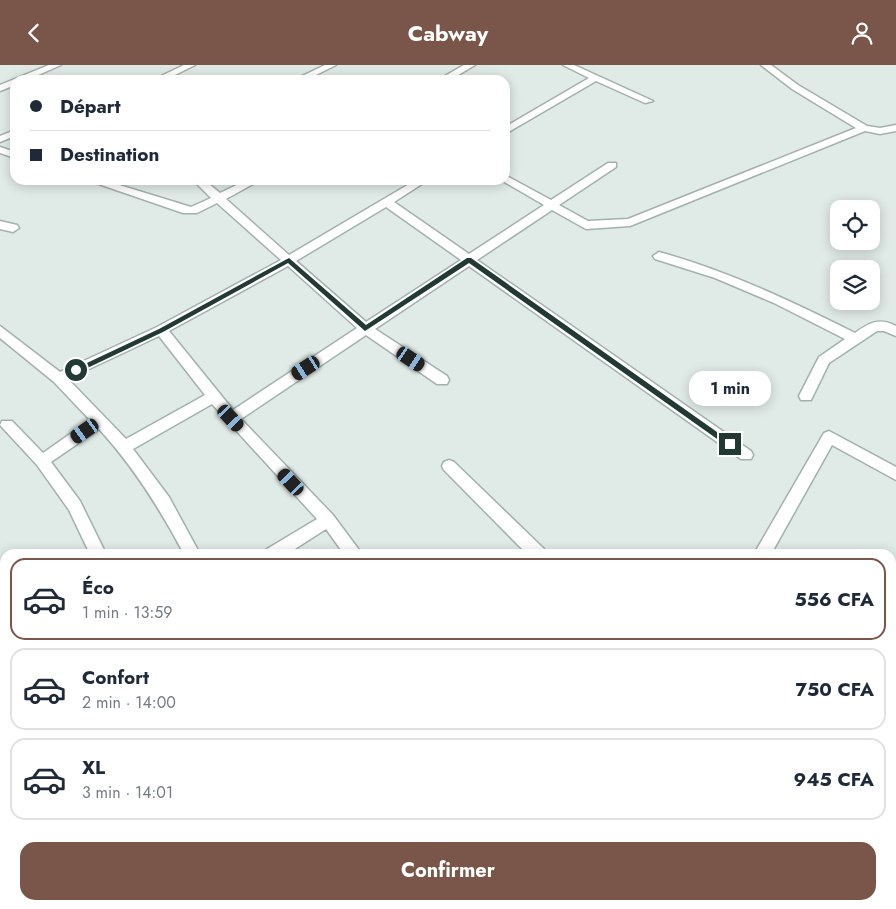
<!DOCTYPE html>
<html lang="fr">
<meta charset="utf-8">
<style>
:root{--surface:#fff;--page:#f6f6f7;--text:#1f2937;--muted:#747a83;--line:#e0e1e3;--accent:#79554a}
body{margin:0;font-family:Jost,sans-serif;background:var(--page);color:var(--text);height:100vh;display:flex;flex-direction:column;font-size:19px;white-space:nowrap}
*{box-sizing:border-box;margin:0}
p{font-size:16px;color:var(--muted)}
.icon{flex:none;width:28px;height:28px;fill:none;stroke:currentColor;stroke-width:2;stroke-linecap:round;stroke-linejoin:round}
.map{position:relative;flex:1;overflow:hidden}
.side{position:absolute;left:0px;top:484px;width:896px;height:361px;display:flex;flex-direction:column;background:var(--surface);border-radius:15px 15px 0 0;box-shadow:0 2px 12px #0003}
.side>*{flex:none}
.banner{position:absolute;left:10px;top:10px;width:500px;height:110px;border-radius:15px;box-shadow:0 2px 12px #0003;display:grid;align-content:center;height:110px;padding:0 20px;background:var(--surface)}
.fabs{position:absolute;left:830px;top:135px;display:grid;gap:10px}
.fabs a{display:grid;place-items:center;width:50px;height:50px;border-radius:10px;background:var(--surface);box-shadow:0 2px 12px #0003;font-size:25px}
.end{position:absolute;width:22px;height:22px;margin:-11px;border:6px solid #223934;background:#fff;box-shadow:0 0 0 2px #fff}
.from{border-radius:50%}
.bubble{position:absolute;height:35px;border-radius:15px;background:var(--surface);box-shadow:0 2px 12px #0003;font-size:16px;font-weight:700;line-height:35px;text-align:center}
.car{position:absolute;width:15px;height:30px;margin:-15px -8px;border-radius:6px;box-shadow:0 0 4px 1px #0007;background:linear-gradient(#222 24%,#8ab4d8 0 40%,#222 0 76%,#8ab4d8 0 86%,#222 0)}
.banner b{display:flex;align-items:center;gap:18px;height:48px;font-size:19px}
.banner b+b{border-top:1px solid var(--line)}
.banner i{width:12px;height:12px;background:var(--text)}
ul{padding:9px 0 0;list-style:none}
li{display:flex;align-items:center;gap:15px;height:82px;margin:0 10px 8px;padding:0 10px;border:2px solid var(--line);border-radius:15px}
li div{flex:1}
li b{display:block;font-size:19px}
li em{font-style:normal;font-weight:700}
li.on{border-color:var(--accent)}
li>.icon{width:45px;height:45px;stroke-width:1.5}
.action{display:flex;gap:10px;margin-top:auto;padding:10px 20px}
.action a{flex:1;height:58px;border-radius:15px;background:var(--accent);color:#fff;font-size:20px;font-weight:700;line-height:58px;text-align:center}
header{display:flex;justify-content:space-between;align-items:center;height:65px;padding:0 20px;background:var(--accent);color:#fff;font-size:22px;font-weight:700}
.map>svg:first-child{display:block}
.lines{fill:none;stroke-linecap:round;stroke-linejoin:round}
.minor-casing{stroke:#a3b1ad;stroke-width:3}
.minor{fill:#fff;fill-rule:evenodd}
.route{fill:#223934}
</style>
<header><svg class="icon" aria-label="back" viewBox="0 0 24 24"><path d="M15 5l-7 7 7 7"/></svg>Cabway<svg class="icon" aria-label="person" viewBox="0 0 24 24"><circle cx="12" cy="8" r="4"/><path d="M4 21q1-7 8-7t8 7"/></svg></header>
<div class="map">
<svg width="896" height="844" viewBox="0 0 896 844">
<rect width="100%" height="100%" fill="#e0eae6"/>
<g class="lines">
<g class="minor-casing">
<g id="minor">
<path d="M49 0H61L27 15H15V20L0 26V20Z"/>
<path d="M184 0H195L165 15H153Z"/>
<path d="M325 0H336L306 15H294Z"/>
<path d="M464 0H475L450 15H438Z"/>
<path d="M563 0H574L653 36 645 38 596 16 505 69V62L589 13Z"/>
<path d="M761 0H771L798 20 867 61 880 63 896 60V66L880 69 865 66 630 161 586 164 552 145 477 195 751 386 753 390 751 394H741L469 201 375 264 447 311 449 315 447 319H437L366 270 241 354 333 450 362 489H344L326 464 287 489H265L267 484 317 454 212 339 133 384 169 432 200 489H184C160 444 134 402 99 364L51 397 80 436 106 489H90L69 445 37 400 0 360 2 356H12L43 388 90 355 54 317 0 273V261L60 307 157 262 281 195 217 138 197 148H183L87 115H103L191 142 211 133 193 115H204L220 128 247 115H260L226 134 289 190 416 115H428L394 137 469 189 544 140 501 115H505V110L551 135 608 98H616V102L559 140 588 156 628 154 856 63 792 24ZM386 142 461 195 366 257 296 196ZM288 201 357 263 233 345 169 266ZM159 271 205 330 126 374 68 314Z"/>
<path d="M15 65V71L0 77V71Z"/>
<path d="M0 82 15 87V93L0 88Z"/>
<path d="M0 156 17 160 19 163 13 167 0 164Z"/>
<path d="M659 187C728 206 791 236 855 268 869 258 879 252 896 261V271L884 266H877L829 298 811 335H801L799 331 819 292 845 274 774 238 715 213 655 194 653 191Z"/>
<path d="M829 366 896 402V415L832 380 771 489H754L824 368Z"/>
<path d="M449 395 454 397 544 484 546 489H527L444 405 442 401 444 397Z"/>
<path d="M896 760V792L891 794V762Z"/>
<path d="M891 828 896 830V844H883L881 840H891Z"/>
<path d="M410 840H435L433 844H408Z"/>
<path d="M816 840H839L837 844H814Z"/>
</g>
</g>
<use href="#minor" class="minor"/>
</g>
<path class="route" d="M289 193 366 260 467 193H471L734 379 733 381H727L469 198 365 266 288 198 163 267 79 307 72 305 159 264Z"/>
</svg>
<div class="fabs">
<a><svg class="icon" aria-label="locate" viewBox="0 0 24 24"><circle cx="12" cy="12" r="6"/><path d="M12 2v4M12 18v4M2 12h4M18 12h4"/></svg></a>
<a><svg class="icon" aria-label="layers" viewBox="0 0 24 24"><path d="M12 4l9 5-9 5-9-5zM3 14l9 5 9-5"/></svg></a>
</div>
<i class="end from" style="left:76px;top:305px"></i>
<i class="end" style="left:730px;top:379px"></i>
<div class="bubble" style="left:689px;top:306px;width:82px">1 min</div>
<i class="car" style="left:411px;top:294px;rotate:124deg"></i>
<i class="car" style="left:306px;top:303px;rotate:237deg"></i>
<i class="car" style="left:231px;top:353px;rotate:137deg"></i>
<i class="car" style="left:85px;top:366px;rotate:235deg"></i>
<i class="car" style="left:291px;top:417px;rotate:317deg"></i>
<div class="banner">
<b><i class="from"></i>Départ</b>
<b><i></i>Destination</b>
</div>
<section class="side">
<ul>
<li class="on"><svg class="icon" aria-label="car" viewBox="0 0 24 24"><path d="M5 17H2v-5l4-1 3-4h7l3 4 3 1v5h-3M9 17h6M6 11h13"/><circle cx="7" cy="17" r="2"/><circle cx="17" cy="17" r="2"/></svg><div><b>Éco</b><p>1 min · 13:59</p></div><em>556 CFA</em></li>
<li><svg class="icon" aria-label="car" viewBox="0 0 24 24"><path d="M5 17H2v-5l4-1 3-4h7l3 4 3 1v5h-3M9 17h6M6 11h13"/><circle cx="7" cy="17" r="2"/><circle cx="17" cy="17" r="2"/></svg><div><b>Confort</b><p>2 min · 14:00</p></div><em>750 CFA</em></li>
<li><svg class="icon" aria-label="car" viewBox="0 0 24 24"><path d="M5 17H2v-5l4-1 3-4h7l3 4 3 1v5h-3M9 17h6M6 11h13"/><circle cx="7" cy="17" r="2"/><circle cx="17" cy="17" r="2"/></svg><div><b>XL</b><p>3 min · 14:01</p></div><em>945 CFA</em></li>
</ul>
<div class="action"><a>Confirmer</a></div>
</section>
</div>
